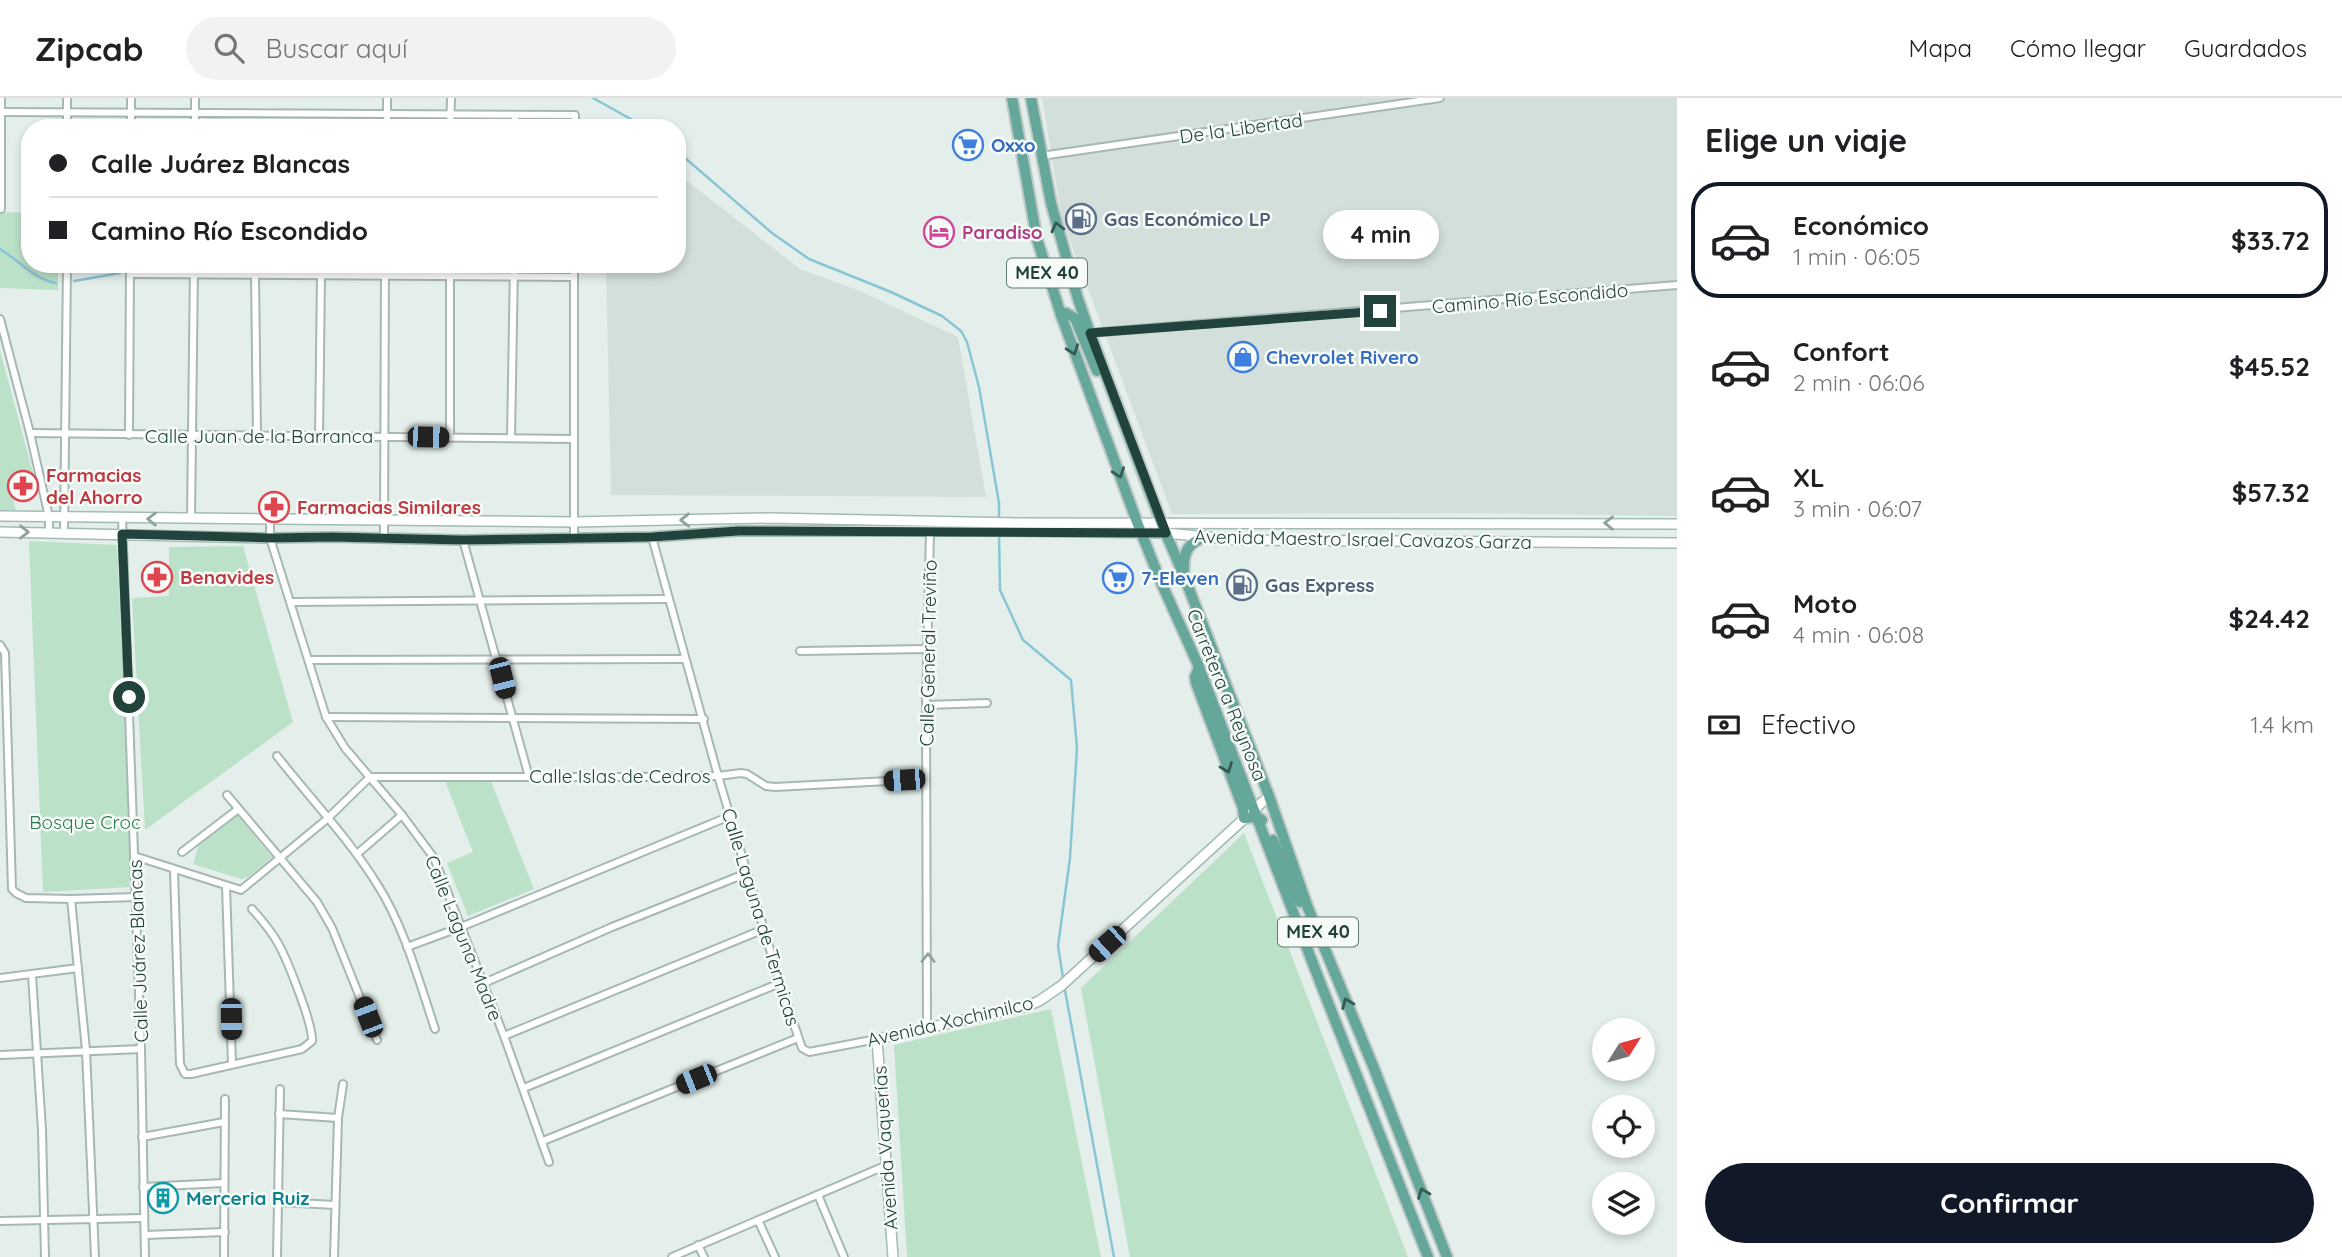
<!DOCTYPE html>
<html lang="es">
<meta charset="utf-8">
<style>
:root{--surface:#fff;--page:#f2f2f2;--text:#202124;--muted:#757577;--line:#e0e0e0;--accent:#111827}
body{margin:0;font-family:Quicksand,sans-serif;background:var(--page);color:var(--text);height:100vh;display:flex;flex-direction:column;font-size:26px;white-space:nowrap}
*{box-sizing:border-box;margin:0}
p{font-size:23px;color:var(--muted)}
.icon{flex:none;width:38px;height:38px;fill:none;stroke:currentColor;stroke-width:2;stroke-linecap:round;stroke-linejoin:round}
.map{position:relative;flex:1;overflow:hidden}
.sheet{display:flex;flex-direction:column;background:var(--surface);width:665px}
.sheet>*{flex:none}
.guide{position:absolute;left:21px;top:21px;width:665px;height:154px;border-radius:28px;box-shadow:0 4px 10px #0003;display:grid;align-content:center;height:154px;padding:0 28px;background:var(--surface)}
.needle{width:46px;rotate:53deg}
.fabs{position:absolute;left:1592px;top:920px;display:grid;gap:14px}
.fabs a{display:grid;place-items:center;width:63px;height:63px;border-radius:50%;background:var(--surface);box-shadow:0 4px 10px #0003;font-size:35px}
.end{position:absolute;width:32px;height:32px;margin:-16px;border:9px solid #22423c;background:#fff;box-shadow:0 0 0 4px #fff}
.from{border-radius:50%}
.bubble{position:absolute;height:49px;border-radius:24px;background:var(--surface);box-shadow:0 4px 10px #0003;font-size:23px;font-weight:700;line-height:49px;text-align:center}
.car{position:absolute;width:21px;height:42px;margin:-21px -10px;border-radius:9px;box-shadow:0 0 5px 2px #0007;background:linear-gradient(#222 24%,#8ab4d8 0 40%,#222 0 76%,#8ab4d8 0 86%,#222 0)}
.guide b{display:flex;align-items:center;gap:24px;height:66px;font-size:26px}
.guide b+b{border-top:2px solid var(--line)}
.guide i{width:18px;height:18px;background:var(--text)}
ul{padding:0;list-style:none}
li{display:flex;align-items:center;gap:21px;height:116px;margin:0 14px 10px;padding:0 14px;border:4px solid transparent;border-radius:28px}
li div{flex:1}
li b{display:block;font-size:26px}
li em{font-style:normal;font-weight:700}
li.current{border-color:var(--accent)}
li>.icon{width:63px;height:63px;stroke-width:1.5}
h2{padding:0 28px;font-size:32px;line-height:84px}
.pay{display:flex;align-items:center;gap:18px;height:77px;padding:0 28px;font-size:26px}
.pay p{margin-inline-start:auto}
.action{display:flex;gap:14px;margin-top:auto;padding:14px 28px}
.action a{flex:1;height:80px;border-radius:42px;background:var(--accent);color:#fff;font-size:28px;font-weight:700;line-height:80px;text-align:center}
header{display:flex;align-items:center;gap:42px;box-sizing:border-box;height:98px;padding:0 35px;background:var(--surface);border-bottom:2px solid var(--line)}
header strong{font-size:33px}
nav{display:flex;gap:38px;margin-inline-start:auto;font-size:24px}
.search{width:490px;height:63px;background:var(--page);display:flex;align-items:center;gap:18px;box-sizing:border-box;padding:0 24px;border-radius:38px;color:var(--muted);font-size:26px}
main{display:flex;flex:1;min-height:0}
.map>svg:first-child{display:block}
.built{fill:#d2dfda}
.green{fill:#bce1c9}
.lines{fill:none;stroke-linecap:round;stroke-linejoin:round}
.stream{stroke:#8ac5d6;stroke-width:2.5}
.street-casing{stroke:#a6b8b3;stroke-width:10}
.secondary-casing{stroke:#a2bbb4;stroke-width:12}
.primary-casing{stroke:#c1cac8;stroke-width:14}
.street{stroke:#fff;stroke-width:6}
.secondary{stroke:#fff;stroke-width:9}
.primary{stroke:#66a79b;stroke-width:10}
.oneway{stroke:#335b54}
.oneway2{stroke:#90a09e}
.route{stroke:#22423c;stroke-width:9}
.labels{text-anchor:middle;stroke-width:5;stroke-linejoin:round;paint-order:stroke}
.shield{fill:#f6fbf8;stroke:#627a74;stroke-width:2}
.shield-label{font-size:18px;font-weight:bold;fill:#22423c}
.street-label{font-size:19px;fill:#22423c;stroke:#f6fbf8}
.shop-label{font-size:19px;font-weight:bold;fill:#366cbe;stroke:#f6fbf8;text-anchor:start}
.service-label{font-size:19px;font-weight:bold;fill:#4e5e75;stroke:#f6fbf8;text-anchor:start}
.hotel-label{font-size:19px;font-weight:bold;fill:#b23c85;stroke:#f6fbf8;text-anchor:start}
.health-label{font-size:19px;font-weight:bold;fill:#be3a42;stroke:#f6fbf8;text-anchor:start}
.park-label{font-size:19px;fill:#297c4f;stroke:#f6fbf8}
.culture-label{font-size:19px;font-weight:bold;fill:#0d838f;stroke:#f6fbf8;text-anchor:start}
</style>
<header>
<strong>Zipcab</strong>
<div class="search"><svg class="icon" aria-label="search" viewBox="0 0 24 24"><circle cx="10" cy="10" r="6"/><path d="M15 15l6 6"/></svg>Buscar aquí</div>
<nav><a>Mapa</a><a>Cómo llegar</a><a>Guardados</a></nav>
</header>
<main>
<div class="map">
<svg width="1677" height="1159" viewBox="0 0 1677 1159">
<rect width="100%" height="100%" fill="#e4efeb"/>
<g class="built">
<path d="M1042 0H1677V418L1470 415 1172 416 1062 121Z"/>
<path d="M205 20 380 24V30H205Z"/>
<path d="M677 75 800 171 860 193 958 239 986 399 611 397 606 166H677Z"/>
</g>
<g class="green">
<path d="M0 114 30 115V166L58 173V192L0 190Z"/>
<path d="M0 253 34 378 8 384 16 412H0Z"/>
<path d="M29 443 117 447 132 789 43 794Z"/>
<path d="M243 448 293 624 145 732 132 500 169 498V449Z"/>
<path d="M490 681 534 791 468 818 447 765 473 754 445 683Z"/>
<path d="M237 717 272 759 248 779 241 781 193 766 199 746Z"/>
<path d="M1244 735 1408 1159H1130L1081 890Z"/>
<path d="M1051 911 1101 1159H907L894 947Z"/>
</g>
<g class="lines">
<g class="stream">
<path d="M593 0 647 30"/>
<path d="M677 53 772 135 809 161 891 194 942 218 961 233 967 244 979 289 999 405V423"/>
<path d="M0 151C20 163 32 180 56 185"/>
<path d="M74 183 120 175"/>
<path d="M999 436 1000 492 1023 542 1071 582 1077 650 1070 760 1058 848 1063 880"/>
<path d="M1064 887 1114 1159"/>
</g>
<g class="street-casing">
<g id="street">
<path d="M67 0V30"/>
<path d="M195 0V30"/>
<path d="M0 14 575 17V30"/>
<path d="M131 30V0"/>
<path d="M387 30V0"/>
<path d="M450 30 451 0"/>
<path d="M515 30V17"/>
<path d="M1041 58 1440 0"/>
<path d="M1 111V0"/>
<path d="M130 176 574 179"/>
<path d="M255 177 257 337"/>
<path d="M0 221 30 335 49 419V435"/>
<path d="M1090 235 1677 187"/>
<path d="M30 335 573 341"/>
<path d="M129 337 130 166"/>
<path d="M319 338 321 177"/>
<path d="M450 339V166"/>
<path d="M511 340 514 166"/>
<path d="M122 420 141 951 145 1159"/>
<path d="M191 421 194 166"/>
<path d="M270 421V440L326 619 345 650 402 717 434 760 504 938 549 1064"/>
<path d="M64 435 67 166"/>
<path d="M652 439 718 678 780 885 802 950 809 954 877 941"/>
<path d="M384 440 385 166"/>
<path d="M574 441V166"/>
<path d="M463 442 529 679"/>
<path d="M291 504 668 501"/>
<path d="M0 547 5 555 12 791 16 795 26 800 71 801 136 799"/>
<path d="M800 553 927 551"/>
<path d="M309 562 685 561"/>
<path d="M926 607 987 605"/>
<path d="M326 619 704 621"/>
<path d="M277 658C310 700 349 741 377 786 404 828 419 883 435 931"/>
<path d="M227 697 317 804 332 830 377 942"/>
<path d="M182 754 237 712"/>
<path d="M357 756 402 717"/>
<path d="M134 758 241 792 327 721 370 679H628L718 678 741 675 747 676 766 688 775 689 926 681"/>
<path d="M174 772 180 966 185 976H191L302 951 312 943C313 926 288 864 279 847 272 834 262 822 252 811"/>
<path d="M226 788 232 966"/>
<path d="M71 801 86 952 95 1159"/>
<path d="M407 849 461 829 730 718"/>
<path d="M32 877 42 1032 45 1159"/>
<path d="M0 880 78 870"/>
<path d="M484 885 612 829 747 775"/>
<path d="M927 929 926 607 930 433"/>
<path d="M504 938 764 831"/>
<path d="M0 957 141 951"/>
<path d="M524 990 780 885"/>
<path d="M279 1016 338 1020"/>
<path d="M142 1039 224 1024"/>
<path d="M543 1043 798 940"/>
<path d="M143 1089 224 1085"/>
<path d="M818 1097 844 1159"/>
<path d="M279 1104 335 1107"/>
<path d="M758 1122 775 1159"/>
<path d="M0 1123 144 1120"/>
<path d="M145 1137 225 1134"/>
<path d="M698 1147 704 1159"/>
<path d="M224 1159 225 1001"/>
<path d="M277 1159 280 991"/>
<path d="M334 1159 338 1020 343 986"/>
<path d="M672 1159 887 1067"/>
</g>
</g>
<g class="secondary-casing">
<g id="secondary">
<path d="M0 418 573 424 770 420 1017 425 1677 426"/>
<path d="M0 434 270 440 332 439 463 442 652 439 738 433H984L1166 435 1238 442 1677 445"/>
<path d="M893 1159 877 941 1028 908 1039 903 1061 888 1269 698"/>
</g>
</g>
<g class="primary-casing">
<g id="primary">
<path d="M1012 0 1037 141 1061 217 1137 424 1160 482 1199 569 1320 884 1428 1159"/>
<path d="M1031 0 1051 105 1078 201 1090 235 1161 424 1184 478 1269 698 1308 810 1373 968 1447 1159"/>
<path d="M1061 217 1066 215 1075 220 1097 273"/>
<path d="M1184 472C1183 454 1188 445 1205 439"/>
<path d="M1199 569 1195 579 1196 585 1243 710 1244 720 1257 719 1262 722"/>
<path d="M1273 742 1300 804"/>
</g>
</g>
<use href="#street" class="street"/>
<use href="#secondary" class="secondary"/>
<use href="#primary" class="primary"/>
</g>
<defs><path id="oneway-chevron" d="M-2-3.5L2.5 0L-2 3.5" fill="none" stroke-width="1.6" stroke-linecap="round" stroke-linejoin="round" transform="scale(1.75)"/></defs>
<g class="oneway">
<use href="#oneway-chevron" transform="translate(1057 129) rotate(-104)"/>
<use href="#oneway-chevron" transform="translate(1073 252) rotate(70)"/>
<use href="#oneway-chevron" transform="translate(1119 375) rotate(70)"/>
<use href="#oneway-chevron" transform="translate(1227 670) rotate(69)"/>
<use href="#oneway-chevron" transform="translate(1347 905) rotate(-112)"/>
<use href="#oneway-chevron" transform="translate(1423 1095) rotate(-111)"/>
</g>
<g class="oneway2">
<use href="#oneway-chevron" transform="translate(152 421) rotate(-179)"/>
<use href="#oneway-chevron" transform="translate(685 422) rotate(179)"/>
<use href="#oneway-chevron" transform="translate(1609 425) rotate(-179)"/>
<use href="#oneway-chevron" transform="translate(24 434) rotate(1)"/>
<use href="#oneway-chevron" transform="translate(928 860) rotate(-90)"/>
</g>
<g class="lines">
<path class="route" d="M129 599 122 436 270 440 331 439 463 442 652 439 738 433 1166 435 1090 235 1380 213"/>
</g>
<defs>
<g id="supermarket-ring" transform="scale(1.575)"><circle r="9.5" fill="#f6fbf8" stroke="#3f7fe0" stroke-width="1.5"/><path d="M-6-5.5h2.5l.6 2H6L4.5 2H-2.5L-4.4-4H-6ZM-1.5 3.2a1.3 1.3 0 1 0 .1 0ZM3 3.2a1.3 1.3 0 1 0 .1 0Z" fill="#3f7fe0"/></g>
<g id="fuel-ring" transform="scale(1.575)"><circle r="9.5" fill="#f6fbf8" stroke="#5c6f8a" stroke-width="1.5"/><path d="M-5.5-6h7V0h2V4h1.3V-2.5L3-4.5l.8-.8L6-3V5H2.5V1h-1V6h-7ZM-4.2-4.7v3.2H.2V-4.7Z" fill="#5c6f8a"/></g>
<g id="hotel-ring" transform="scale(1.575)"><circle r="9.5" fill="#f6fbf8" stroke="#d1479c" stroke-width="1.5"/><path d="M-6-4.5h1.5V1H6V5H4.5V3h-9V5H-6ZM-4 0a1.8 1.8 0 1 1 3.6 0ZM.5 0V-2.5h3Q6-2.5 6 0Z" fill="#d1479c"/></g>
<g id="shop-ring" transform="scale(1.575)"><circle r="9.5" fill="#f6fbf8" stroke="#3f7fe0" stroke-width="1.5"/><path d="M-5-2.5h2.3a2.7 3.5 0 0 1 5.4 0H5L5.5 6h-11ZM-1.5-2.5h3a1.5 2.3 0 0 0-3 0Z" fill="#3f7fe0"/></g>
<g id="pharmacy-ring" transform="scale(1.575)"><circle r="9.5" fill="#f6fbf8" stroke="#e0444e" stroke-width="1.5"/><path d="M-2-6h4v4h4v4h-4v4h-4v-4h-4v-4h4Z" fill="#e0444e"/></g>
<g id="building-ring" transform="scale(1.575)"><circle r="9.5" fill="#f6fbf8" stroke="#0f9aa8" stroke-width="1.5"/><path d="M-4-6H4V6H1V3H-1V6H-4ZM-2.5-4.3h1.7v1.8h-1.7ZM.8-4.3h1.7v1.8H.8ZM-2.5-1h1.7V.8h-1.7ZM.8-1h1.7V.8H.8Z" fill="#0f9aa8"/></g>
</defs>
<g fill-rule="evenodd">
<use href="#supermarket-ring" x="968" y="47"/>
<use href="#fuel-ring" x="1081" y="121"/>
<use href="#hotel-ring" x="939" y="134"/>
<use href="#shop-ring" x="1243" y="259"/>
<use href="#pharmacy-ring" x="23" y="388"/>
<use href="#pharmacy-ring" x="274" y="409"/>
<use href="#pharmacy-ring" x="157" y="479"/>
<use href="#supermarket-ring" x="1118" y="480"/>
<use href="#fuel-ring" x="1242" y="487"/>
<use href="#building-ring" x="163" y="1100"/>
</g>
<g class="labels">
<g class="shield">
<rect x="1007" y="160.5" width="80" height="29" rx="5"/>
<rect x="1278" y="819.5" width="80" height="29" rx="5"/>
</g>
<g class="shield-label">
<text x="1047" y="181">MEX 40</text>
<text x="1318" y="840">MEX 40</text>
</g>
<g class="street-label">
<text transform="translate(1241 30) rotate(-8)" y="7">De la Libertad</text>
<text transform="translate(1530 200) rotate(-5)" y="7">Camino Río Escondido</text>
<text x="259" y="345">Calle Juan de la Barranca</text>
<text transform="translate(1363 441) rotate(1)" y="7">Avenida Maestro Israel Cavazos Garza</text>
<text transform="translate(928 555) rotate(-89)" y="7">Calle General Treviño</text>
<text transform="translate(1227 597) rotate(68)" y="7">Carretera a Reynosa</text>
<text x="620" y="685">Calle Islas de Cedros</text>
<text transform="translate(761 819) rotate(73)" y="7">Calle Laguna de Termicas</text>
<text transform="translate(464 840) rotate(68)" y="7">Calle Laguna Madre</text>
<text transform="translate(138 853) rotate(-92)" y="7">Calle Juárez Blancas</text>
<text transform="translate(950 923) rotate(-13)" y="7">Avenida Xochimilco</text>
<text transform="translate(885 1050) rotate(-94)" y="7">Avenida Vaquerías</text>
</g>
<g class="shop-label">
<text x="991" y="54">Oxxo</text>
<text x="1266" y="266">Chevrolet Rivero</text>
<text x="1141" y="487">7-Eleven</text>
</g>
<g class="service-label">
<text x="1104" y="128">Gas Económico LP</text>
<text x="1265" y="494">Gas Express</text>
</g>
<g class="hotel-label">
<text x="962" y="141">Paradiso</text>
</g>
<g class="health-label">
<text x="46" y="384">Farmacias<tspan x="46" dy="22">del Ahorro</tspan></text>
<text x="297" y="416">Farmacias Similares</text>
<text x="180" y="486">Benavides</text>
</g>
<g class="park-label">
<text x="85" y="731">Bosque Croc</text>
</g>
<g class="culture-label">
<text x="186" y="1107">Merceria Ruiz</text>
</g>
</g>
</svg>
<div class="fabs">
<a><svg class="needle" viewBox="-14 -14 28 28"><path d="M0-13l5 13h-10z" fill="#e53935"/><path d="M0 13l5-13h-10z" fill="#757577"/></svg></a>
<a><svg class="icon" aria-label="locate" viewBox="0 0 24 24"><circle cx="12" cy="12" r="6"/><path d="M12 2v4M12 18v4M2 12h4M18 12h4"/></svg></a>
<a><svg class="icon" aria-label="layers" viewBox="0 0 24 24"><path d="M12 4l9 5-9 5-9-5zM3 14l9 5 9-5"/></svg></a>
</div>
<i class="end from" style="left:129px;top:599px"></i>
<i class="end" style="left:1380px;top:213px"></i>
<div class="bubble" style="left:1323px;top:112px;width:116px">4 min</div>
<i class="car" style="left:428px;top:339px;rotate:91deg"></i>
<i class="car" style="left:502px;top:580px;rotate:166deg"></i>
<i class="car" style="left:904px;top:682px;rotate:266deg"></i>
<i class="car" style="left:1107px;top:846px;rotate:228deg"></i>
<i class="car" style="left:368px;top:919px;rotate:339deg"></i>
<i class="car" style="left:231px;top:921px;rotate:179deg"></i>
<i class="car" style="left:696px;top:981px;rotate:248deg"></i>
<div class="guide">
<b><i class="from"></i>Calle Juárez Blancas</b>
<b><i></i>Camino Río Escondido</b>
</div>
</div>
<section class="sheet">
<h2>Elige un viaje</h2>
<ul>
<li class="current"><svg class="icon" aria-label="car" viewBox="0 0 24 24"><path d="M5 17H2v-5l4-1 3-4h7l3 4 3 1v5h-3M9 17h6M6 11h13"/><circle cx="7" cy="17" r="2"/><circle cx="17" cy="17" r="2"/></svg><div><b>Económico</b><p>1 min · 06:05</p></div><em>$33.72</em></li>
<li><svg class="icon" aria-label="car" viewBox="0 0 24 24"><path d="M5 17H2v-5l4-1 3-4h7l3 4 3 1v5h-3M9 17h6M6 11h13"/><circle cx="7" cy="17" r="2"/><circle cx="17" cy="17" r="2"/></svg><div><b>Confort</b><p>2 min · 06:06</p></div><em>$45.52</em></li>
<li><svg class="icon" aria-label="car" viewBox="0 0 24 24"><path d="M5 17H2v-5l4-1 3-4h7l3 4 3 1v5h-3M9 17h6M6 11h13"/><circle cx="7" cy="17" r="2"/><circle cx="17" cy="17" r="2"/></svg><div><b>XL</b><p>3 min · 06:07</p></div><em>$57.32</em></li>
<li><svg class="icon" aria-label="car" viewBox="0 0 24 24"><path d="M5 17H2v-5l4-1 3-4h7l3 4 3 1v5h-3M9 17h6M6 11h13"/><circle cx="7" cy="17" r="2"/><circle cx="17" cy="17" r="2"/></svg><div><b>Moto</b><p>4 min · 06:08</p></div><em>$24.42</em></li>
</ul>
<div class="pay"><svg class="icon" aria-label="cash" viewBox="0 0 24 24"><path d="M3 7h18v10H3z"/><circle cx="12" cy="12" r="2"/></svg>Efectivo<p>1.4 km</p></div>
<div class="action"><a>Confirmar</a></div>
</section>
</main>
